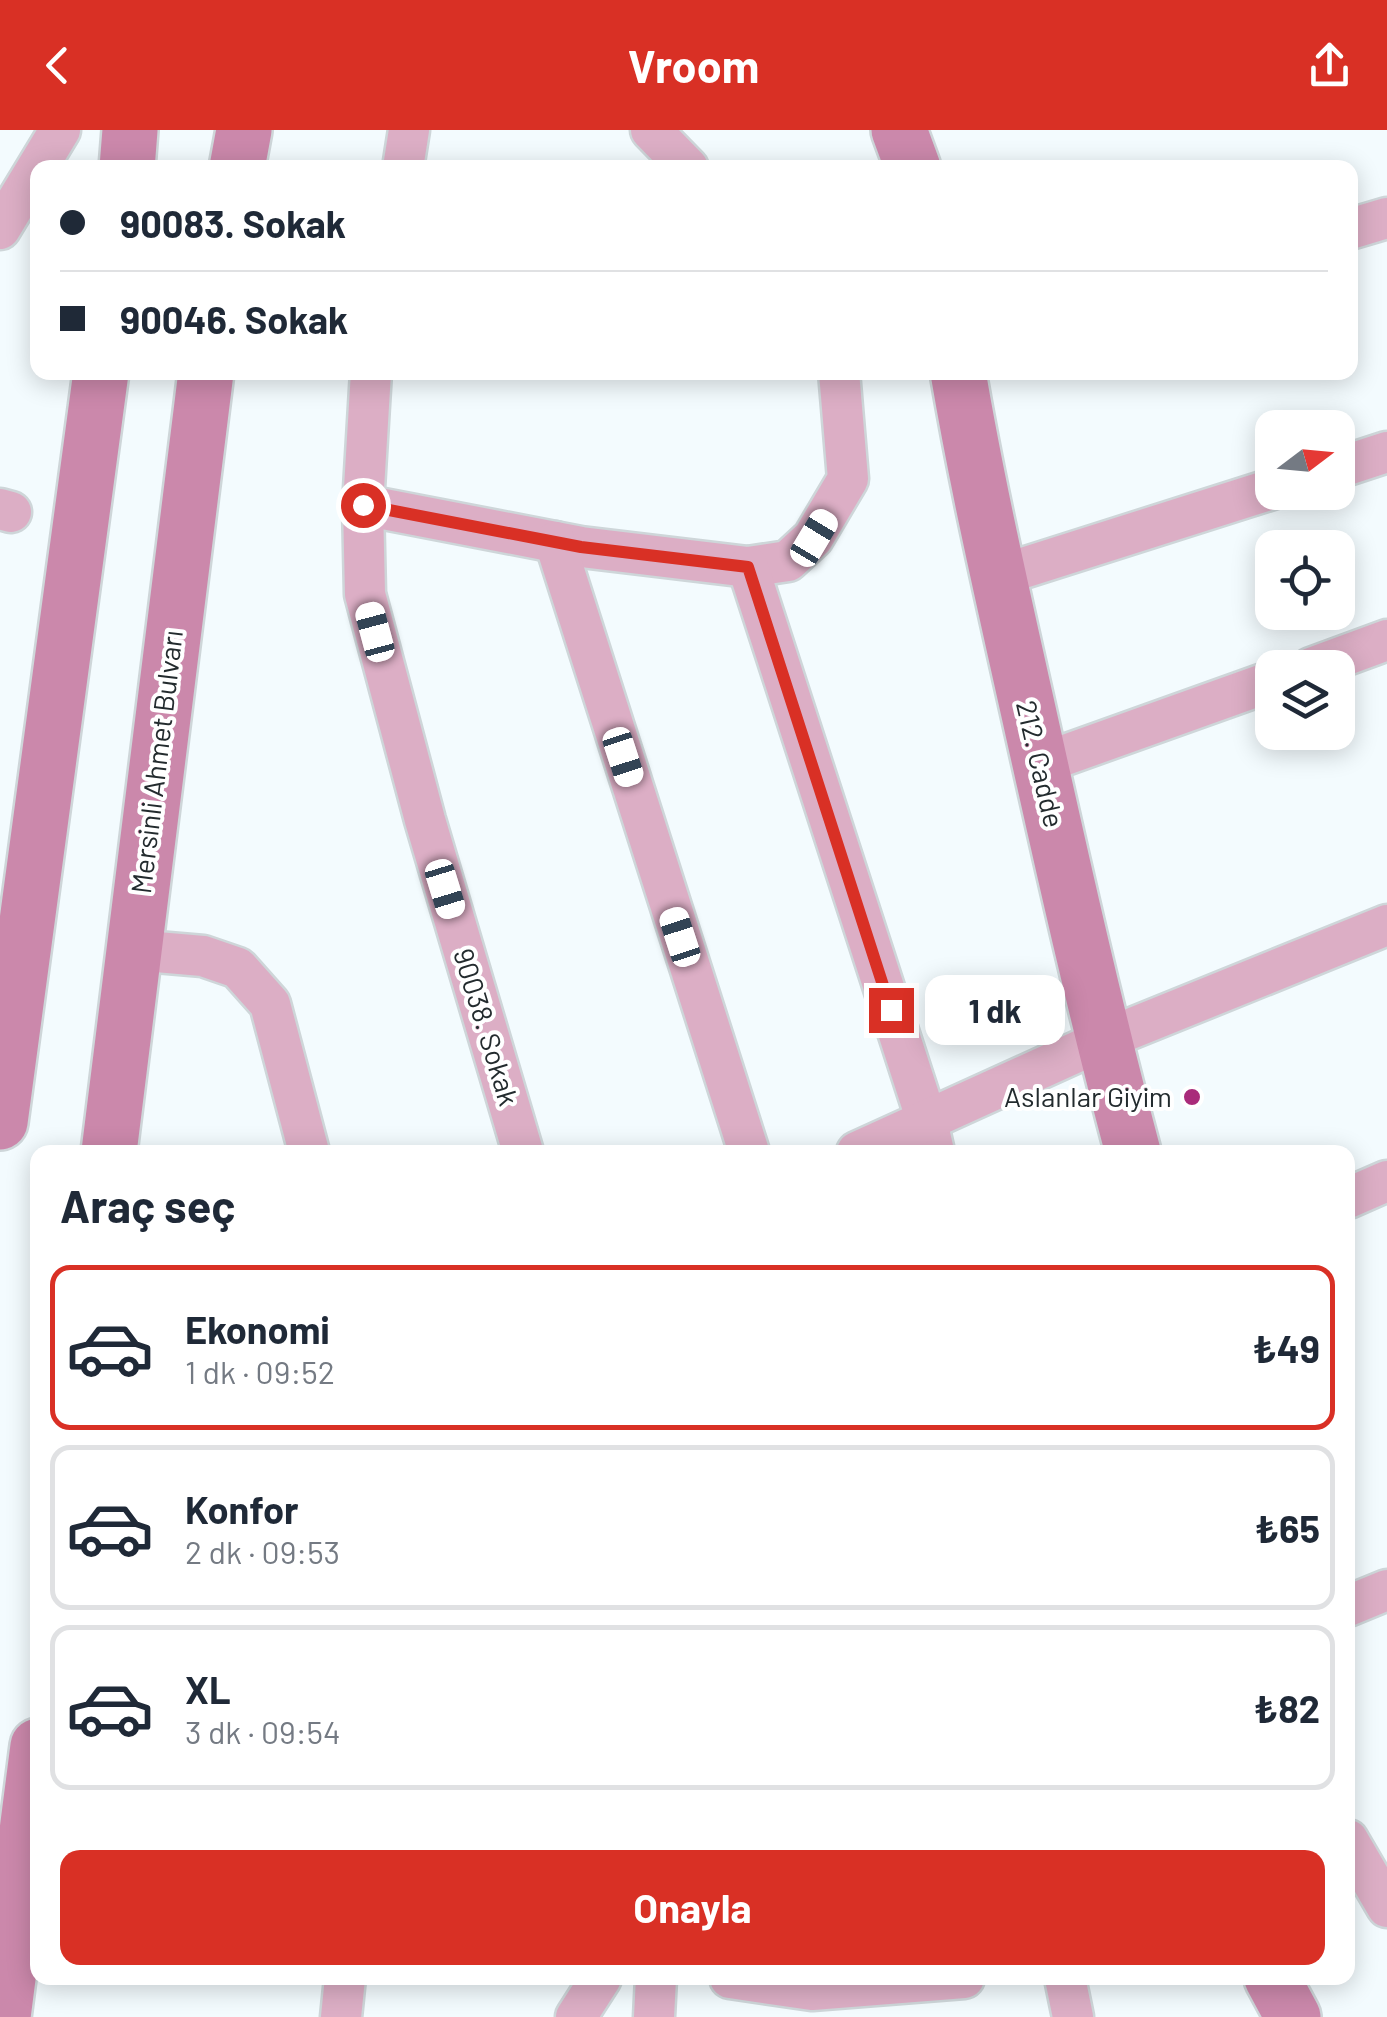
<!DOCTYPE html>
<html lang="tr">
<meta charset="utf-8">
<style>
:root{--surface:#fff;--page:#f6f6f7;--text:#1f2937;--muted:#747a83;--line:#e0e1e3;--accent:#d93025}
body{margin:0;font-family:Barlow,sans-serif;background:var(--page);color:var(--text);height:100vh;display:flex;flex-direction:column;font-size:38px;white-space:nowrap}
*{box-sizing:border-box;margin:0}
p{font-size:32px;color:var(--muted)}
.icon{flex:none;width:55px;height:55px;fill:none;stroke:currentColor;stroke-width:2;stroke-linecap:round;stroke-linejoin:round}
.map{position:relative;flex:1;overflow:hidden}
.panel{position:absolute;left:30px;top:1015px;width:1325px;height:840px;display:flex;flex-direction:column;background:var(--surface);border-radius:20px;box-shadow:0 5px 25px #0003}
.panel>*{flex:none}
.top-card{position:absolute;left:30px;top:30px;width:1328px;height:220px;border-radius:20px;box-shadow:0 5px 25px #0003;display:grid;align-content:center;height:220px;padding:0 30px;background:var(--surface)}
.needle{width:65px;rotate:74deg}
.controls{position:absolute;left:1255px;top:280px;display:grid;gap:20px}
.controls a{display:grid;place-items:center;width:100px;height:100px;border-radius:20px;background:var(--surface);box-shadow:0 5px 25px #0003;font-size:50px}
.end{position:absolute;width:45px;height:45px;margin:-22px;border:12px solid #d93025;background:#fff;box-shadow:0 0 0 5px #fff}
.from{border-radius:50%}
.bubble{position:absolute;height:70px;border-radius:20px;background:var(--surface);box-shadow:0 5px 25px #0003;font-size:32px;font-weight:700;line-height:70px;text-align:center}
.car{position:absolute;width:30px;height:60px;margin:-30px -15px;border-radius:12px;box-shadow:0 0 8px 2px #0007;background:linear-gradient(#fff 24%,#345 0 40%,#fff 0 76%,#345 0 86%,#fff 0)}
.top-card b{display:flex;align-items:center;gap:35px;height:95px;font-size:38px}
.top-card b+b{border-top:2px solid var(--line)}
.top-card i{width:25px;height:25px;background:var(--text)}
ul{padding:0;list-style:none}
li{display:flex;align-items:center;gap:30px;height:165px;margin:0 20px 15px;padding:0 10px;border:5px solid var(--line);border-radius:20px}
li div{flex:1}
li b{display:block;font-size:38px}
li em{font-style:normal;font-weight:700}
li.on{border-color:var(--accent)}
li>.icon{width:90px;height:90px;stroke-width:1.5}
h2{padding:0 30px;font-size:45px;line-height:120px}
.primary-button{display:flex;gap:20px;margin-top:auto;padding:20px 30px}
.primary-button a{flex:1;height:115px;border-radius:20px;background:var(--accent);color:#fff;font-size:40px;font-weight:700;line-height:115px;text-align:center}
header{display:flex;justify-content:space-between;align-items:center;height:130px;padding:0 30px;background:var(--accent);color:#fff;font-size:45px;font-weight:700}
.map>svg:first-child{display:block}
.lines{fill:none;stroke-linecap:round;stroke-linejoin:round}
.street-casing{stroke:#ced6d9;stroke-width:45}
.secondary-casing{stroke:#ced6d9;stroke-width:60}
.street{stroke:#dcaec5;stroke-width:40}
.secondary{stroke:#cb88ab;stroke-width:55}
.route{stroke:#d93025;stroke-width:12}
.poi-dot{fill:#a92b7a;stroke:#fff;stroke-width:4}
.labels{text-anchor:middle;stroke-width:8;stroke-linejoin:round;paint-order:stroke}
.street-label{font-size:28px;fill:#232b2e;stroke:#fff}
.poi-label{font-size:28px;fill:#232b2e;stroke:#fff;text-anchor:end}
</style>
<header><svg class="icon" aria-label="back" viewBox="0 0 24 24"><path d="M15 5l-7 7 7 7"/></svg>Vroom<svg class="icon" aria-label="share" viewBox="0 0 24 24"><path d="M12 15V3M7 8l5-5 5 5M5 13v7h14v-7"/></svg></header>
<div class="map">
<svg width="1387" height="1887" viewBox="0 0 1387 1887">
<rect width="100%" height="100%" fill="#f3fbfe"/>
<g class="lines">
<g class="street-casing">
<g id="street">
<path d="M651 0 688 38"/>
<path d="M403 38 409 0"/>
<path d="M0 99 60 0"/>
<path d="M1350 99 1387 88"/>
<path d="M371 242 363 375 365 464 425 690 523 1022"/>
<path d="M1338 338 1387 322"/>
<path d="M363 375 581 417 748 437 788 431 813 408 848 349 839 242"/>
<path d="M0 379 11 382"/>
<path d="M555 412 749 1022"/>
<path d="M748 437 927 991 934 1022"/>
<path d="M998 446 1272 359"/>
<path d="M1311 538 1387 510"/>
<path d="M1040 634 1272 551"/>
<path d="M133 820 203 826 238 838 270 874 309 1022"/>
<path d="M857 1022 1103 910 1387 795"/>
<path d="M1348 1068 1387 1051"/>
<path d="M1348 1476 1387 1460"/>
<path d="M1348 1710 1387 1777"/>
<path d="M730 1848 812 1860 964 1848"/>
<path d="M1065 1848 1073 1887"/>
<path d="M341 1887 345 1848"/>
<path d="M576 1887 601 1848"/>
<path d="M654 1887 656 1848"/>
</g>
</g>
<g class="secondary-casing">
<g id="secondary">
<path d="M899 0 913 38"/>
<path d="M127 38 130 0"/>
<path d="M237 38 244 0"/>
<path d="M958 242C978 360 1005 476 1031 593 1063 737 1095 880 1133 1022"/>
<path d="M0 992 101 242"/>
<path d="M109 1022 206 242"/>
<path d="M1272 1848 1293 1887"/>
<path d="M3 1887 38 1616"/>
</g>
</g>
<use href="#street" class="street"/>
<use href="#secondary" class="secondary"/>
</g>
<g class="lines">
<path class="route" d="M363 375 581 417 748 437 891 880"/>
</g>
<circle class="poi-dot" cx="1192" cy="967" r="10"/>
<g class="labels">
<g class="street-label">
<text transform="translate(157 632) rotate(-83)" y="10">Mersinli Ahmet Bulvarı</text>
<text transform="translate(1040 634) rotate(77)" y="10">212. Cadde</text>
<text transform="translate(486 897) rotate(73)" y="10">90038. Sokak</text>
</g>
<g class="poi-label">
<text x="1172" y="977">Aslanlar Giyim</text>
</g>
</g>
</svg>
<div class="controls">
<a><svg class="needle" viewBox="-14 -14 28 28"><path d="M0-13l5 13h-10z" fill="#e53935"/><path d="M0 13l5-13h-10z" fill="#747a83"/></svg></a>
<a><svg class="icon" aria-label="locate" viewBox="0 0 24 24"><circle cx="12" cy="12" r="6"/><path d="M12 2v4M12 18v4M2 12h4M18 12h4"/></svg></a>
<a><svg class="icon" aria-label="layers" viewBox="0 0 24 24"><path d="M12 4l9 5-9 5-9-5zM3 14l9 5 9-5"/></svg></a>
</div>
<i class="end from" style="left:363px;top:375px"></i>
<i class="end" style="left:891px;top:880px"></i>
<div class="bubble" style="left:925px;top:845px;width:140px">1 dk</div>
<i class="car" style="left:814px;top:408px;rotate:31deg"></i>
<i class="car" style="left:375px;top:502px;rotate:345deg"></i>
<i class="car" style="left:623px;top:627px;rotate:162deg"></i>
<i class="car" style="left:445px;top:759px;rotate:163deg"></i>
<i class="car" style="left:680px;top:807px;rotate:342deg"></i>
<div class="top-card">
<b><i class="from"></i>90083. Sokak</b>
<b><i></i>90046. Sokak</b>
</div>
<section class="panel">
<h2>Araç seç</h2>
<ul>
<li class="on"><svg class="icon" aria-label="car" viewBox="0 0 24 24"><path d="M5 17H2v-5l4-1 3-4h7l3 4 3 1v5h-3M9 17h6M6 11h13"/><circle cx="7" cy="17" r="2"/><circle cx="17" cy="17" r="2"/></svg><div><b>Ekonomi</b><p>1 dk · 09:52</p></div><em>₺49</em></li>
<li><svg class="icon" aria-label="car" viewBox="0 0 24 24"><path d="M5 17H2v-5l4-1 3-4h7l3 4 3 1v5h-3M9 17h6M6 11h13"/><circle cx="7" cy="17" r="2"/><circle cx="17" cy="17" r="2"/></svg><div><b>Konfor</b><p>2 dk · 09:53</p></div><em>₺65</em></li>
<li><svg class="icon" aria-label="car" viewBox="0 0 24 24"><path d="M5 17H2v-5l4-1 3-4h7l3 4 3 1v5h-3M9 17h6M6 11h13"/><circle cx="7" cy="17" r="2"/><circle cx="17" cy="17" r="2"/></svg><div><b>XL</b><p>3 dk · 09:54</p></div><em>₺82</em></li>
</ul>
<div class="primary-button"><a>Onayla</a></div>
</section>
</div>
